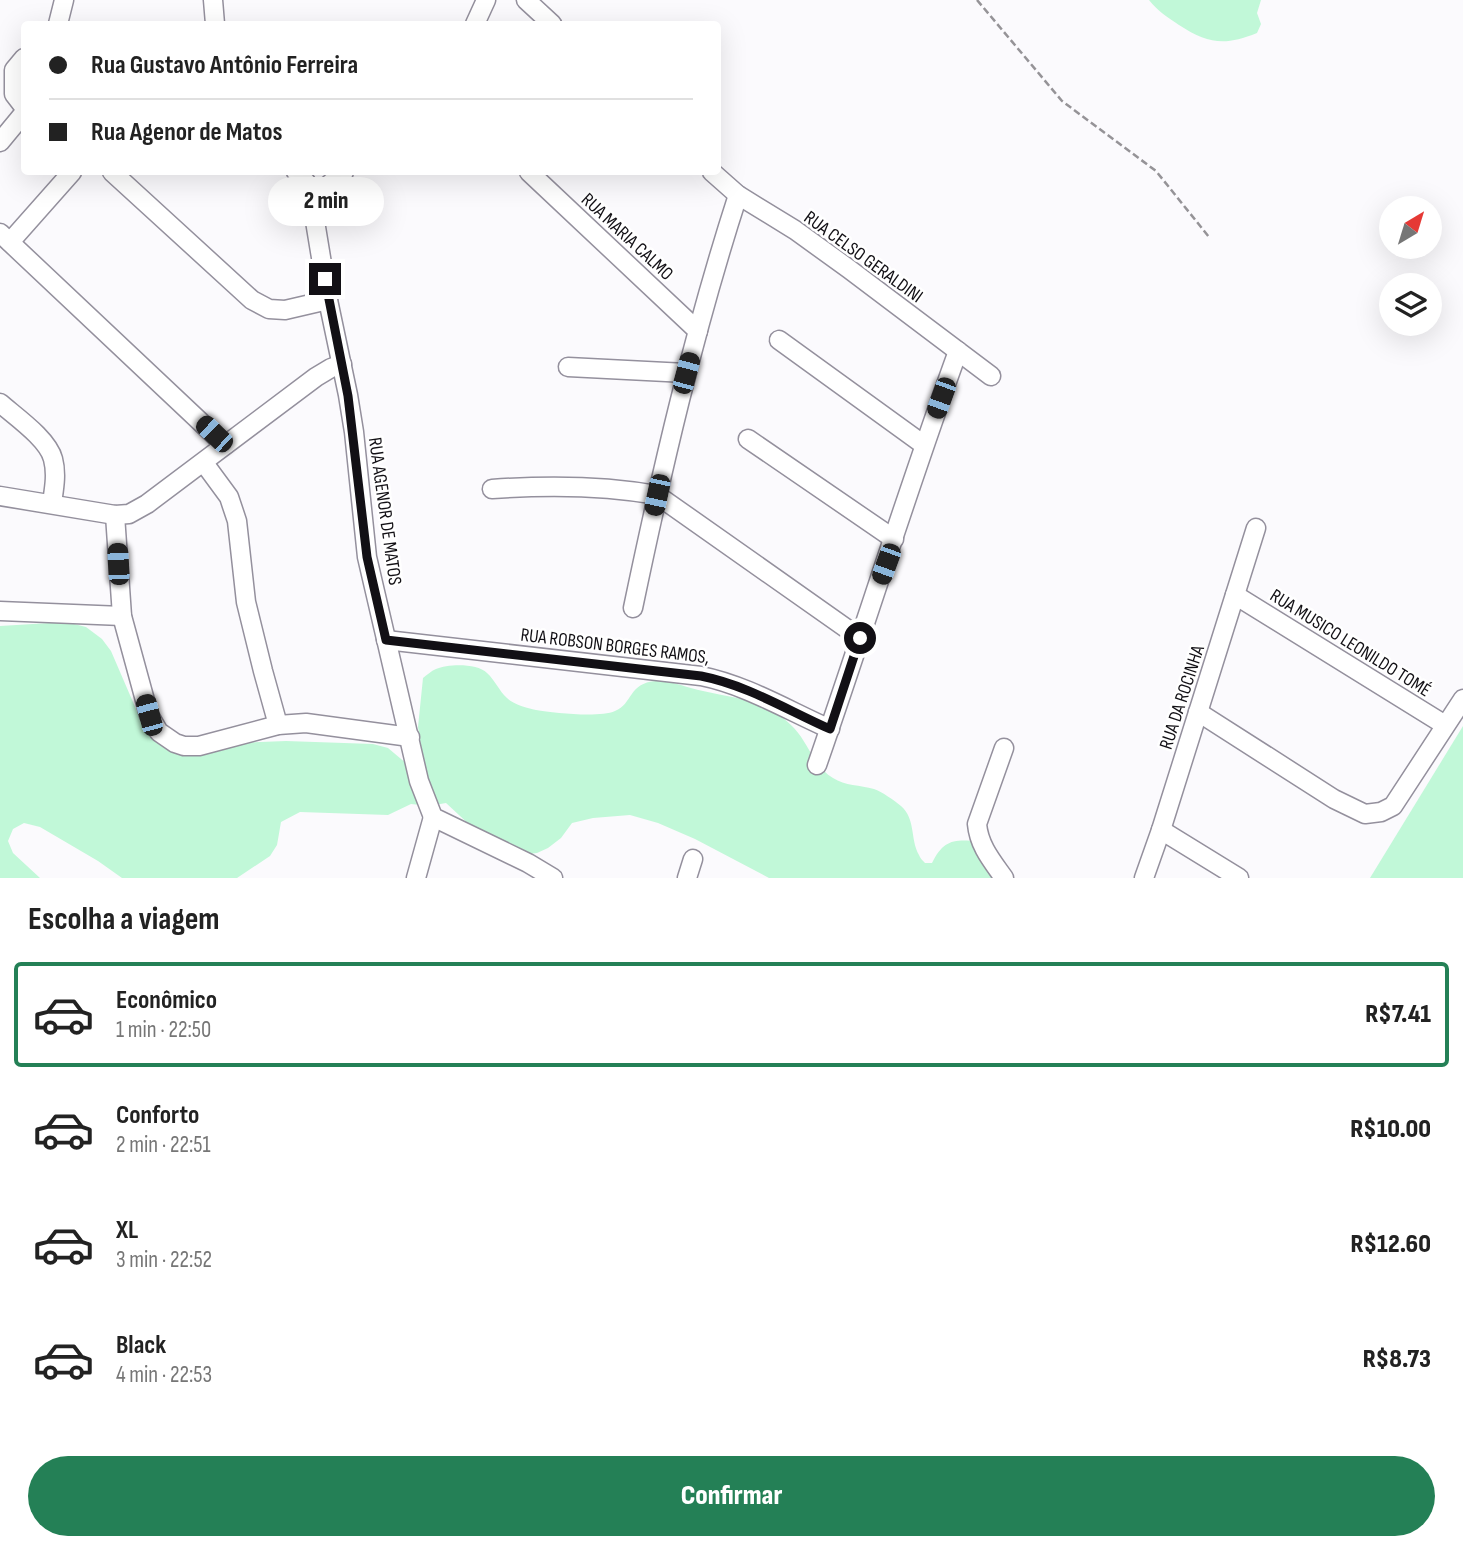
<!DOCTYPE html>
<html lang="pt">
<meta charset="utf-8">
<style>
:root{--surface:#fff;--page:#f2f2f2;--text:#222;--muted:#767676;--line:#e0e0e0;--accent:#248056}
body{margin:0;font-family:"Sofia Sans Condensed",sans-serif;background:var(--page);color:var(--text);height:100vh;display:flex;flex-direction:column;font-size:26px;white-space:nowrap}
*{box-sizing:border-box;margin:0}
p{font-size:23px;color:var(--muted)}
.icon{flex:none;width:38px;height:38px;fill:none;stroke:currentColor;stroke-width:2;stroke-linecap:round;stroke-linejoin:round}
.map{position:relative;height:878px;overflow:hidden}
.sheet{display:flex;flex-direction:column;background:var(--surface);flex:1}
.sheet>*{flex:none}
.banner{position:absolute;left:21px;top:21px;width:700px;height:154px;border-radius:7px;box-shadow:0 7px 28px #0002;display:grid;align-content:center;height:154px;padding:0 28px;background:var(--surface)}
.needle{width:46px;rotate:38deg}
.fabs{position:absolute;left:1379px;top:196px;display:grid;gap:14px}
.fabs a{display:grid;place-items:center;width:63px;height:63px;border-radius:50%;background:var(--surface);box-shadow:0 7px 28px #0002;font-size:35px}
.end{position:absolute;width:32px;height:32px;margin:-16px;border:9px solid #121015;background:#fff;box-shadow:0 0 0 4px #fff}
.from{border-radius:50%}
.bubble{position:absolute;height:49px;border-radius:24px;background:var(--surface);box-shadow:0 7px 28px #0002;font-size:23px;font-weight:800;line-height:49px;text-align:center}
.car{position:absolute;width:21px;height:42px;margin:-21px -10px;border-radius:9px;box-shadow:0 0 5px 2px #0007;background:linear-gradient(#222 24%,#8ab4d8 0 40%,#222 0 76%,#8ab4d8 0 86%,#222 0)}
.banner b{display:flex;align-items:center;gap:24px;height:66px;font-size:26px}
.banner b+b{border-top:2px solid var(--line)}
.banner i{width:18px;height:18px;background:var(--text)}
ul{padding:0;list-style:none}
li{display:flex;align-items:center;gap:21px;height:105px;margin:0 14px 10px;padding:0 14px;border:4px solid transparent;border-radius:7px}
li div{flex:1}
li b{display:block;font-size:26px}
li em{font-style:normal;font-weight:800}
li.on{border-color:var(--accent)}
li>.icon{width:63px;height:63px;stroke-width:1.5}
h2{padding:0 28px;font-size:32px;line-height:84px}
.primary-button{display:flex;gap:14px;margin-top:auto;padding:14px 28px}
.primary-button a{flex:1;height:80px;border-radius:42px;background:var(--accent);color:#fff;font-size:28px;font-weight:800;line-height:80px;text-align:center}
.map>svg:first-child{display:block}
.green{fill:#c1f8d8}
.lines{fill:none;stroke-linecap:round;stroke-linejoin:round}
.minor-casing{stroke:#94909d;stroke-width:21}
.path{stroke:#959397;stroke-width:2.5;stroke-dasharray:7 3.5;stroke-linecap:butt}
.minor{stroke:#fff;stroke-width:18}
.route{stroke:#121015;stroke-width:9}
.labels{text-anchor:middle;stroke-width:5;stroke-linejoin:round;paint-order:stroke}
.street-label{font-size:19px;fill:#121015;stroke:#fff}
</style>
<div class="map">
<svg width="1463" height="878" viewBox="0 0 1463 878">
<rect width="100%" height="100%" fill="#fbfafd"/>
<g class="green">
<path d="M1149 0H1261L1257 13 1261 24 1257 33C1225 46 1208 44 1179 25 1167 17 1158 11 1149 0Z"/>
<path d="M66 622 86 627 102 639 111 651 142 723 167 746 286 741 373 744 388 748 407 764 419 762 422 753 418 727 423 678C427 675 431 671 436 669 448 664 477 663 487 673 495 680 499 691 507 698 513 704 527 708 536 710 554 713 599 718 615 711 633 704 628 683 656 681 672 680 687 688 703 691 738 699 768 700 794 728 809 744 814 767 833 778 845 786 860 785 874 789 882 792 894 800 901 806 916 819 910 839 919 855 920 858 923 861 925 863H932C943 841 952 839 976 841L998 878H769L695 839 658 823 630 815 593 818 572 823 561 838 548 848 537 853 528 854 487 841 446 803 429 806 411 804 388 815 300 812 281 822 277 845 270 856 237 878H122L98 861 40 827 24 823 13 829 8 841 13 853 40 878H0V626Z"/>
<path d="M1463 726V878H1370Z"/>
</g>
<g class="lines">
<g class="minor-casing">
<g id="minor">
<path d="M213 0 215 24"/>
<path d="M526 0 552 24"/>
<path d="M58 24 64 0"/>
<path d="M475 24 486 0"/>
<path d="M24 58 14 70V94L24 107"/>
<path d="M0 142 24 113"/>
<path d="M112 172 252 300 269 309 285 310 328 300"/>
<path d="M296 172 306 182 313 198 314 215 328 300 348 395 354 432 367 557 419 781 433 817 528 863 553 878"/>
<path d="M529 172 698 331"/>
<path d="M712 172 738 195 795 230 849 269 991 376"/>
<path d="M313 198 344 172"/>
<path d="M0 233 225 445"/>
<path d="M10 242 72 172"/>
<path d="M779 340 924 445"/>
<path d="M568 367 686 373"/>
<path d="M0 403C16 417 48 439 53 459 57 474 54 489 52 503"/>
<path d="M748 439 894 539"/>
<path d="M204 463 229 497 237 521 246 602 263 671 278 725"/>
<path d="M492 489C548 485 601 485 657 495L860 638"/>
<path d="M0 496 115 515 129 514 147 504 316 377 331 368 342 364"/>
<path d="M115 515 122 616 149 715 159 732 175 743 184 746H199L278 725 306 723 410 737"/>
<path d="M1235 595 1445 725"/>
<path d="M633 608C662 469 694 331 738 195"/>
<path d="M0 611 122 616"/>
<path d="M386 640 701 676C746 685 787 710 830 729"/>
<path d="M1198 712 1334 799 1365 814 1381 812 1393 806 1463 699"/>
<path d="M817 765C865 627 908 488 958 351"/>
<path d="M1161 830 1239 878"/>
<path d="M416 878 433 817"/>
<path d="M687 878 693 859"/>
<path d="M1004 878C992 861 979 846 977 824L1004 748"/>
<path d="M1144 878 1161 830 1256 528"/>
</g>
</g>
<path class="path" d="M977 0 1062 101 1156 171 1209 237"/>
<use href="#minor" class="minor"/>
</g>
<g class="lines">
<path class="route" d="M325 279 348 396 367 557 386 640 701 676C747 685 787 710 830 729L860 638"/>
</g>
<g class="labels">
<g class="street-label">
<text transform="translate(628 236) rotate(43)" y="7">RUA MARIA CALMO</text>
<text transform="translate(864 256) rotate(36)" y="7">RUA CELSO GERALDINI</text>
<text transform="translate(386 511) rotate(82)" y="7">RUA AGENOR DE MATOS</text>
<text transform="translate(1351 642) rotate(32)" y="7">RUA MUSICO LEONILDO TOMÉ</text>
<text transform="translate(615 645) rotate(7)" y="7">RUA ROBSON BORGES RAMOS,</text>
<text transform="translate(1181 697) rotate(-72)" y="7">RUA DA ROCINHA</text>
</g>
</g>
</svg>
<div class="fabs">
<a><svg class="needle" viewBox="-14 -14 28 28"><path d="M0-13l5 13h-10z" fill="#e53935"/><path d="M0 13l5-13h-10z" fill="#767676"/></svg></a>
<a><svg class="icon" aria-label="layers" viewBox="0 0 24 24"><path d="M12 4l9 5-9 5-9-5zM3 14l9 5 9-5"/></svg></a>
</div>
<i class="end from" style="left:860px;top:638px"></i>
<i class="end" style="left:325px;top:279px"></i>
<div class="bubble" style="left:268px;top:177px;width:116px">2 min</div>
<i class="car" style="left:686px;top:373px;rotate:15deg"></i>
<i class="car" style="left:941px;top:398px;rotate:200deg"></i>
<i class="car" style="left:214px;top:434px;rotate:314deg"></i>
<i class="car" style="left:657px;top:495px;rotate:192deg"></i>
<i class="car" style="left:118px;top:564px;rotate:357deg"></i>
<i class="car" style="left:886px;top:564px;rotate:200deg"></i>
<i class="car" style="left:149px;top:715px;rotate:345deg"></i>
<div class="banner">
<b><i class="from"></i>Rua Gustavo Antônio Ferreira</b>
<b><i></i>Rua Agenor de Matos</b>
</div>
</div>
<section class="sheet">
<h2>Escolha a viagem</h2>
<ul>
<li class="on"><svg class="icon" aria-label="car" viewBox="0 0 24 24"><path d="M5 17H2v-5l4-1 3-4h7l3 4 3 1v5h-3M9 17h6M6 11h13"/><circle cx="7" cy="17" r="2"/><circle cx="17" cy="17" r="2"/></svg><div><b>Econômico</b><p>1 min · 22:50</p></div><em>R$7.41</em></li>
<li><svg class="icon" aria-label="car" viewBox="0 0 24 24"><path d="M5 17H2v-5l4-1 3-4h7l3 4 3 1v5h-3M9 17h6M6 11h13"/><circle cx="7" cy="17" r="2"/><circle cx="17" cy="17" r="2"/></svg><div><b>Conforto</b><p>2 min · 22:51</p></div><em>R$10.00</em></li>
<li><svg class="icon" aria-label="car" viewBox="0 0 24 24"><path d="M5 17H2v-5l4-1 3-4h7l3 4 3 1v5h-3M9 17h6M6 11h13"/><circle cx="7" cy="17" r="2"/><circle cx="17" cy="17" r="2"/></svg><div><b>XL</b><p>3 min · 22:52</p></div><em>R$12.60</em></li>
<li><svg class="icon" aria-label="car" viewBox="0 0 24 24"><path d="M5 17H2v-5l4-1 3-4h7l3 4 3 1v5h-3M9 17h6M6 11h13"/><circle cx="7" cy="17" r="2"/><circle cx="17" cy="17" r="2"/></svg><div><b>Black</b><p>4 min · 22:53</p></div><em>R$8.73</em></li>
</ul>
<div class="primary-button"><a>Confirmar</a></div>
</section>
